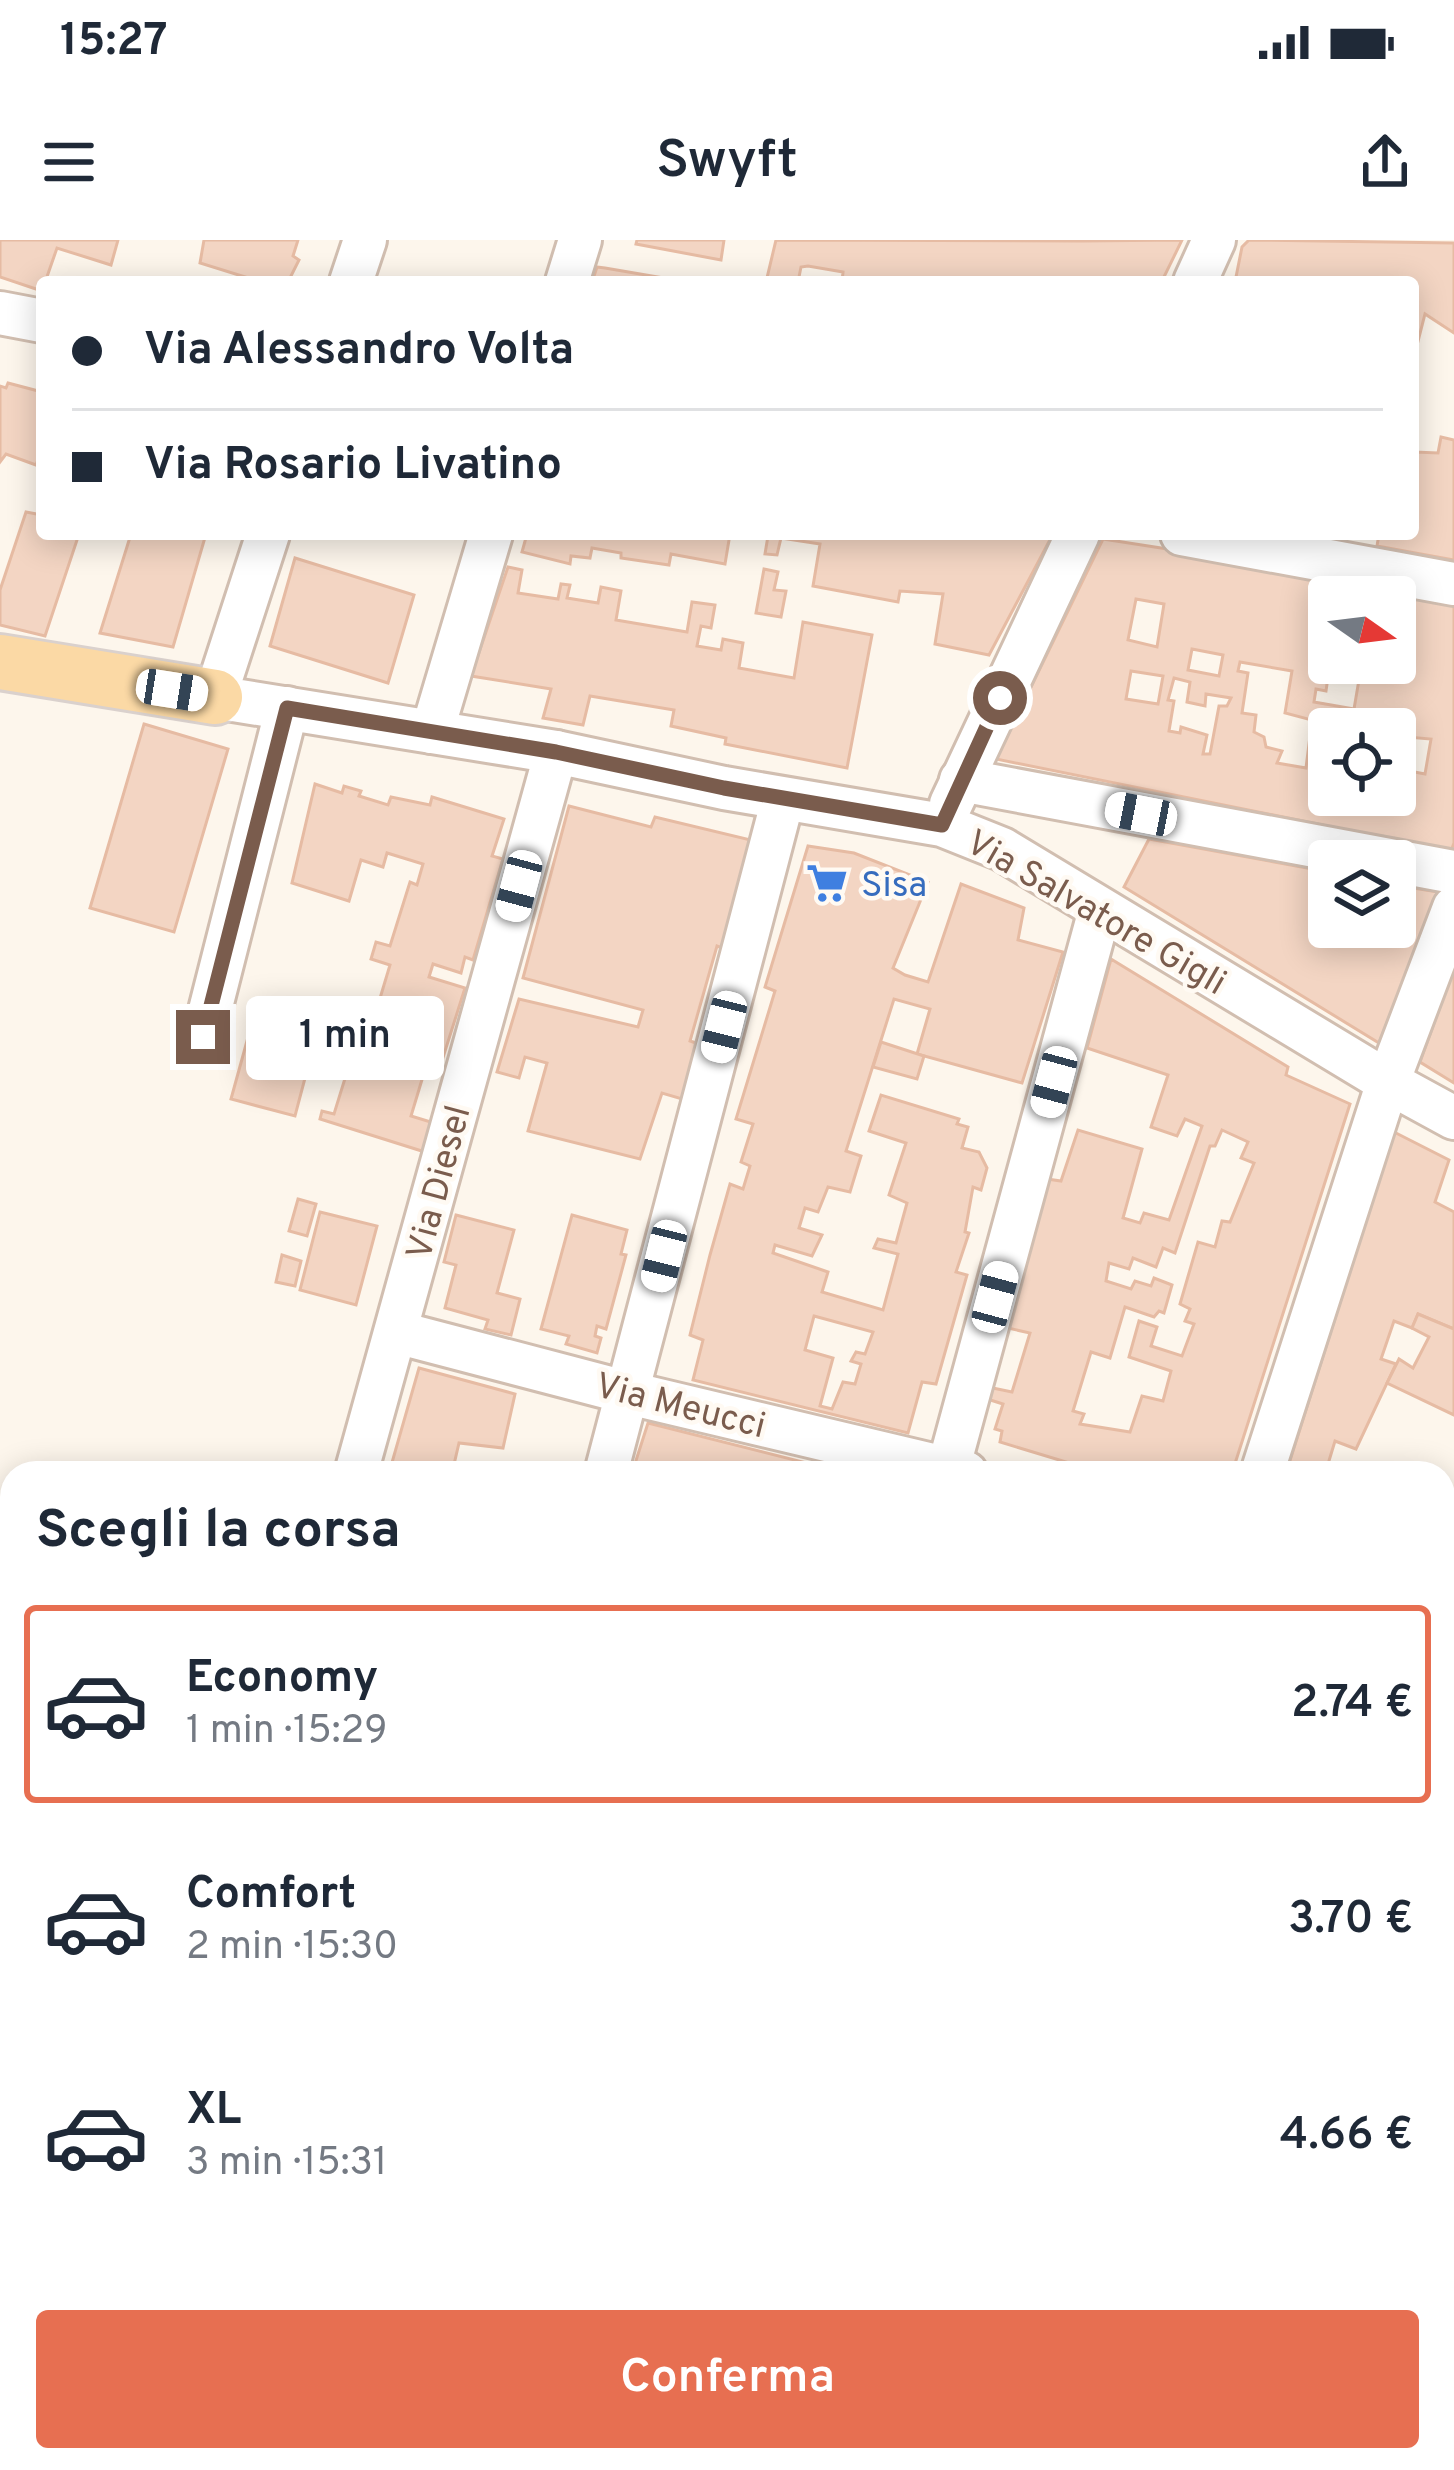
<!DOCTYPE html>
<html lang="it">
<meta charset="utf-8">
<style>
:root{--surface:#fff;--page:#f6f6f7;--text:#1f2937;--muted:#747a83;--line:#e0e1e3;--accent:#e76f51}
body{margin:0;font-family:Overpass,sans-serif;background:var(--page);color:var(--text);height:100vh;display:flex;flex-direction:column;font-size:45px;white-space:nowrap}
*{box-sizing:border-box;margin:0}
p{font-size:39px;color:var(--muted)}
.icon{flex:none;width:66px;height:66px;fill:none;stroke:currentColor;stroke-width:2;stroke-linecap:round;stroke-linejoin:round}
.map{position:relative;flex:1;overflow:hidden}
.side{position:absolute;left:0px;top:1221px;width:1455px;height:1011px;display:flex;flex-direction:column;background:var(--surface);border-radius:36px 36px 0 0;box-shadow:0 6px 30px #0003}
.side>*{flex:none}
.banner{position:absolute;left:36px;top:36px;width:1383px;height:264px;border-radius:12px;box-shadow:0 6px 30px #0003;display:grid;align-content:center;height:264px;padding:0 36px;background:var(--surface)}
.needle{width:78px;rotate:104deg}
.tools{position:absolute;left:1308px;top:336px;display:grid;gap:24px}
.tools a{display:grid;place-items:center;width:108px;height:108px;border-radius:12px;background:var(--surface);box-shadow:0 6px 30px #0003;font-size:60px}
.end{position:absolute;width:54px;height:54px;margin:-27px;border:15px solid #7a5c4d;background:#fff;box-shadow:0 0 0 6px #fff}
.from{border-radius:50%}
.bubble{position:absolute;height:84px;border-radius:12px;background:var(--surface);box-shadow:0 6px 30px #0003;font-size:39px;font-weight:600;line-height:84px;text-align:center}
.car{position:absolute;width:36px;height:72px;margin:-36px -18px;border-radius:15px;box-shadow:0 0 9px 3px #0007;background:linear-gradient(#fff 24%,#345 0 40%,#fff 0 76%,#345 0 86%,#fff 0)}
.banner b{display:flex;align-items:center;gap:42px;height:114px;font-size:45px}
.banner b+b{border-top:3px solid var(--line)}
.banner i{width:30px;height:30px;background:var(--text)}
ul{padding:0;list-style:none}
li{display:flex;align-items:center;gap:36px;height:198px;margin:0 24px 18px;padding:0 12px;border:6px solid transparent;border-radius:12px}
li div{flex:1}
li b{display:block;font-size:45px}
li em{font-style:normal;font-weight:600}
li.selected{border-color:var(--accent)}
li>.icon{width:108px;height:108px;stroke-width:1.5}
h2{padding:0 36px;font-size:54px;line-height:144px}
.cta{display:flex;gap:24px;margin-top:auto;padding:24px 36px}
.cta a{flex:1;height:138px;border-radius:12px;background:var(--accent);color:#fff;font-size:48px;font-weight:600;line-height:138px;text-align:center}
.status{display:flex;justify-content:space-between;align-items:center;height:84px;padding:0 60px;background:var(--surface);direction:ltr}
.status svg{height:33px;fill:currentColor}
header{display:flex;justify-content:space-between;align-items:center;height:156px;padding:0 36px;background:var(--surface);font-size:54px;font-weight:600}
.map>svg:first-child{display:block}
.building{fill:#f3d5c3;stroke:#e6bba3;stroke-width:3;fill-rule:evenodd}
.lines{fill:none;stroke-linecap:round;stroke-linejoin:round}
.minor-casing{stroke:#d1beb0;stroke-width:48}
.major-casing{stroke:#dad1cd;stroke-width:60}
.minor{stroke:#fff;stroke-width:42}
.major{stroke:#fbd9a5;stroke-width:54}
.route{stroke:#7a5c4d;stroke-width:15}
.labels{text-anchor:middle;stroke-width:9;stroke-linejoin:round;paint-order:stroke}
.shop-label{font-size:36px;fill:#366cbe;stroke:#fffaf3;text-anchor:start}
.street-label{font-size:36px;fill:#7a5c4d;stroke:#fffaf3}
</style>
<div class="status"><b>15:27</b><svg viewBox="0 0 49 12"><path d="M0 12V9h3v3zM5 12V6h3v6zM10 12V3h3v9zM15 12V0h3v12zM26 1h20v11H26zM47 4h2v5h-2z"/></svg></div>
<header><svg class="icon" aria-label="menu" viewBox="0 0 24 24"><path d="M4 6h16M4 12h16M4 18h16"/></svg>Swyft<svg class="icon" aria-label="share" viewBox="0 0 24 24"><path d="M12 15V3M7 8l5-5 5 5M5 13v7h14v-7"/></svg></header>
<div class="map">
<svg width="1454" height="2230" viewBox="0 0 1454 2230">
<rect width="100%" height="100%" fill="#fdf6ec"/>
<g class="building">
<path d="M0 0H118L111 25 57 8 42 51 0 37Z"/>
<path d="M204 0H298L293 16 299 20 288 42H261L200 23Z"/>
<path d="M724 0 721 20 636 4 637 0Z"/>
<path d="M776 0 1082 1 1182 0 1162 41 842 42 843 32 808 26 801 27 798 42H766Z"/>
<path d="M1249 0 1454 3V93L1425 74 1413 121V42H1235L1242 7Z"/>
<path d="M597 27 605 28 687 42H592Z"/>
<path d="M8 143 42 152V209L36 225 6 214 0 222V146L6 148Z"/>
<path d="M1441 197 1454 200V320L1377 306 1379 294H1413V218L1415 212 1438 213Z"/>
<path d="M26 272 42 275V294H79L45 396 0 385V350Z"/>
<path d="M131 294H206L173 407 100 393Z"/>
<path d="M527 294H730L725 324 671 314 669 325 621 318V313L592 308 590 318 571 316 570 324 522 312Z"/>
<path d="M757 294H1053L989 415 935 404 943 354 900 351 898 362 813 346 820 304 781 298 777 315 765 314 768 296Z"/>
<path d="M1103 299 1258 323 1454 361V603L1451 611 996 519ZM1329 357H1395V423H1329ZM1136 359 1164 364 1157 407 1128 400ZM1192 409 1223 415 1219 436 1188 430ZM1240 422 1292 431 1285 473 1312 480 1306 528 1277 523 1282 511 1266 507 1264 497 1254 492 1256 475 1242 473 1248 433 1238 431ZM1330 423 1361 428 1354 469 1314 462 1316 449 1326 451ZM1131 431 1163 436 1158 464 1126 459ZM1174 438 1190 442 1187 462 1205 466 1206 454 1231 458 1227 466H1219L1210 514H1203L1207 495 1181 487 1180 493 1169 491 1174 461 1168 460ZM1329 489H1395V555H1329ZM1407 497 1431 499 1425 534 1399 529Z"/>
<path d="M295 318 414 355 388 443 270 406Z"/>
<path d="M508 327 522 330 518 353 558 359 561 344 570 345 567 358 598 363 601 347 621 351 616 380 687 392 692 362 715 365 711 388 701 386 697 406 721 410 723 399 743 403 739 428 794 438 803 382 872 395 847 528 725 504 726 498 671 486 674 470 590 456 583 485 543 478 551 449 471 436Z"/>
<path d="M764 329 778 332 774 350 786 351 781 377 756 373Z"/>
<path d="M144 484 228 509 174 692 90 668Z"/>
<path d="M315 544 342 553 344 546 361 551 359 556 388 565 391 557 430 565 432 557 504 579 492 616 503 619 473 720 465 717 461 733 433 724 429 737 465 748 440 827 427 823 411 876 434 883 425 912 320 879 322 871 334 874 356 803 340 798 349 768 375 775 390 725 371 719 376 702 390 706 410 642 417 645 423 624 387 613 383 627 361 620 349 661 292 643Z"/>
<path d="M569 566 651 587 655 577 755 601 725 709 717 706 690 801 699 804 682 859 662 853 640 919 528 891 547 823 525 817 519 838 497 832 519 759 638 787 643 770 523 738Z"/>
<path d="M1149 599 1329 632V687H1395V645L1438 652 1379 803 1124 647Z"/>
<path d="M808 606 854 613 928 642 893 728 905 735 928 742 961 644 1024 668 1018 700 1063 712 1022 843 917 814 930 769 894 759 846 911 861 916 850 952 828 947 818 972 805 968 799 988 822 995 812 1016 775 1005 773 1013 828 1032 822 1052 883 1070 898 1014 874 1008 878 999 896 1003 907 963 889 955 906 903 869 891 881 855 959 879 957 884 968 887 962 908 979 912 987 928 981 950 973 947 965 992 969 993 956 1032 967 1035 936 1144 922 1142 908 1193 693 1140 703 1100 690 1095 710 1015 730 944 743 949 750 926 741 922 753 884 736 879 775 751 765 747ZM814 1076 873 1092 865 1114 856 1112 851 1121 861 1124 855 1144 843 1142 832 1169 820 1166 833 1118 805 1110Z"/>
<path d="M1111 719 1288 827 1286 835 1350 864 1232 1233 1063 1231 1066 1222 1000 1202 1002 1191 995 1189 1003 1164 984 1158 988 1147 1012 1152 1030 1093 1003 1087 1047 939 1061 941 1078 890 1142 909 1123 978 1140 983 1144 973 1169 980 1202 886 1185 879 1177 896 1151 887 1168 835 1087 808ZM1222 890 1248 902 1241 918 1254 923 1230 982 1222 981 1215 1007 1198 1002 1180 1064 1190 1069 1185 1081 1194 1084 1182 1116 1151 1106 1157 1087 1139 1081 1129 1117 1171 1131 1163 1161 1142 1156 1130 1192 1080 1184 1084 1174 1073 1171 1091 1112 1110 1118 1125 1067 1154 1077 1159 1071 1164 1073 1172 1045 1154 1038 1151 1046 1135 1041 1131 1049 1106 1041 1109 1023 1129 1029 1133 1018 1156 1027 1163 1008 1175 1013 1210 906H1215Z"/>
<path d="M1454 728V843L1420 822Z"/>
<path d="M261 774 318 789 295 876 231 859 250 790 257 791Z"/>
<path d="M881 802 924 816 917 839 873 827Z"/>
<path d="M1394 892 1449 920 1435 962 1454 972V1089L1418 1074 1412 1088 1394 1081 1381 1119 1396 1124 1356 1209 1335 1201 1328 1224 1345 1230 1286 1233Z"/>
<path d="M298 959 316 964 307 996 289 991Z"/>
<path d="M320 972 377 986 356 1065 300 1050Z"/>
<path d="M456 975 514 990 497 1053 520 1059 511 1095 485 1089 488 1080 445 1068 456 1025 444 1022Z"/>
<path d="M572 975 627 990 621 1014 626 1015 606 1089 597 1086 595 1096 601 1098 597 1113 566 1104 569 1096 541 1089Z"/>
<path d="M282 1015 301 1021 295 1046 276 1042Z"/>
<path d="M1418 1074 1454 1089V1175L1387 1143 1399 1119 1413 1128 1429 1097 1412 1088Z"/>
<path d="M419 1128 515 1154 503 1208 459 1203 452 1233H389Z"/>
<path d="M648 1183 846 1233H632Z"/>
<path d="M1454 1360V1411L1443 1407V1381Z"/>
<path d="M1443 1452 1454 1457V1595L1443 1618Z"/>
<path d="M1446 1693 1454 1697V1796L1443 1817V1699Z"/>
<path d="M1443 1959 1454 1961V2096L1451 2095 1443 2125Z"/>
<path d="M1445 2126 1454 2128V2195L1443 2193Z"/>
<path d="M464 2220H556L554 2230H461Z"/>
<path d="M610 2220H795L801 2221 799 2230H609Z"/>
<path d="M821 2220H939L935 2230H850Z"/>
<path d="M984 2220H1037L1033 2230H980Z"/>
<path d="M1109 2220H1221L1216 2230H1104Z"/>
<path d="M1293 2220H1322L1368 2230H1288Z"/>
</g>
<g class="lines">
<g class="minor-casing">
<g id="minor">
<path d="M351 42 365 0"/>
<path d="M567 42 580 0"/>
<path d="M1195 42 1214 0"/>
<path d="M0 73 42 81"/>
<path d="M268 294 215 457 556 512 724 548 942 585 1002 609 1388 842 1454 878"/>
<path d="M1182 294 1454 344"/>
<path d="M432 492 491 294"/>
<path d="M961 540 1454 632"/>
<path d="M951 564 1078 294"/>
<path d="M203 798 287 468"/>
<path d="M396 1092 629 1153 966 1233"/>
<path d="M356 1233 556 512"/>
<path d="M606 1233 783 559"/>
<path d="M947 1233 1100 670"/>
<path d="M1262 1233 1388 842 1454 668"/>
<path d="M1443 1344 1454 1320"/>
<path d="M1443 1870 1454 1851"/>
<path d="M1443 1939 1454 1941"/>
<path d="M1437 2220 1454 2224"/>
<path d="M420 2230 421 2220"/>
<path d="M1262 2230 1267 2220"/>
</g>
</g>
<g class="major-casing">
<path id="major" d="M0 422 215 457"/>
</g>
<use href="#minor" class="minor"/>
<use href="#major" class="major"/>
</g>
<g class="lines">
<path class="route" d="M203 797 287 468 556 512 724 548 942 585 1000 458"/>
</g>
<defs>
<g id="supermarket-bare" transform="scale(3.24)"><path d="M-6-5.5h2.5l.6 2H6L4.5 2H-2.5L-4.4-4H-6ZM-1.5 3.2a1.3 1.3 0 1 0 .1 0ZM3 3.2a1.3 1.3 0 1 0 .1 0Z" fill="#3f7fe0" stroke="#fffaf3" stroke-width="2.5" paint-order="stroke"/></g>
</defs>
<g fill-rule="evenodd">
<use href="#supermarket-bare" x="827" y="643"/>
</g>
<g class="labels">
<g class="shop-label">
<text x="861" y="656">Sisa</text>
</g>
<g class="street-label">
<text transform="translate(1097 671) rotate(30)" y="13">Via Salvatore Gigli</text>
<text transform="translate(437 942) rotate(-75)" y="13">Via Diesel</text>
<text transform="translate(681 1164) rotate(14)" y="13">Via Meucci</text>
</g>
</g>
</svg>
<div class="tools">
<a><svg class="needle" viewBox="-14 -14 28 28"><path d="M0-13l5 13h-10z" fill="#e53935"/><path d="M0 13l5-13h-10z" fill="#747a83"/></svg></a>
<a><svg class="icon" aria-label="locate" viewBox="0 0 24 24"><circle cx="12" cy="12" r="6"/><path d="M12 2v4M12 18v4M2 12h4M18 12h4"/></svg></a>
<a><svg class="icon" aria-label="layers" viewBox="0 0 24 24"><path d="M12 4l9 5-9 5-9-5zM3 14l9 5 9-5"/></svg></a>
</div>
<i class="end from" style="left:1000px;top:458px"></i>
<i class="end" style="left:203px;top:797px"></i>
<div class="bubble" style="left:246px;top:756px;width:198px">1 min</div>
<i class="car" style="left:172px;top:450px;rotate:99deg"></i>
<i class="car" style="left:1141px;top:574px;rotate:281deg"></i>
<i class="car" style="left:519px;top:646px;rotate:195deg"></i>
<i class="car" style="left:724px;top:787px;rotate:194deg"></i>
<i class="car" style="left:1054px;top:842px;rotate:195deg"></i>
<i class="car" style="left:664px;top:1016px;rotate:194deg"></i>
<i class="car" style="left:995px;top:1057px;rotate:15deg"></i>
<div class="banner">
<b><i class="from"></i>Via Alessandro Volta</b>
<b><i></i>Via Rosario Livatino</b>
</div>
<section class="side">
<h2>Scegli la corsa</h2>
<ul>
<li class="selected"><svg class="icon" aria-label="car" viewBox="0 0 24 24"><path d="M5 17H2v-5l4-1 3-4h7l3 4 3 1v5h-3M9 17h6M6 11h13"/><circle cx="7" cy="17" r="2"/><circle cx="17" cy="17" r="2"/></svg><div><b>Economy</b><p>1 min · 15:29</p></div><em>2.74 €</em></li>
<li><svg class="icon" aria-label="car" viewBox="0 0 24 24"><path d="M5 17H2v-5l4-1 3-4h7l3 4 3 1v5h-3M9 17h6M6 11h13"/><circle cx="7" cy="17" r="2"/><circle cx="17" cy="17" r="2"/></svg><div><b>Comfort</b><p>2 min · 15:30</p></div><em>3.70 €</em></li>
<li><svg class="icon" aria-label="car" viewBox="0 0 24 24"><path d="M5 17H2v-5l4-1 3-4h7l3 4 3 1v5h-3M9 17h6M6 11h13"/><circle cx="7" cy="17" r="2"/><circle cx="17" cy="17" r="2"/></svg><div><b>XL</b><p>3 min · 15:31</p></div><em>4.66 €</em></li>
</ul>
<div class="cta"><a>Conferma</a></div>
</section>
</div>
